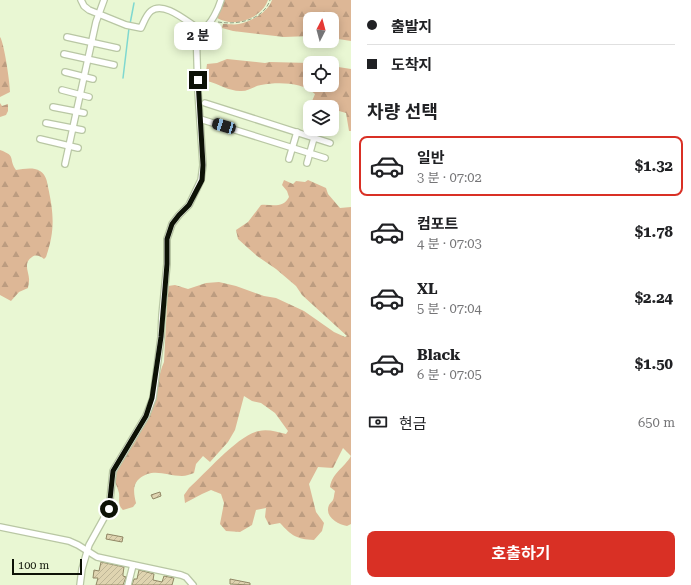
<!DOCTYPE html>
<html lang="ko">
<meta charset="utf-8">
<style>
:root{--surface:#fff;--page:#f2f2f2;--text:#202124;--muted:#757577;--line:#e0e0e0;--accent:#d93025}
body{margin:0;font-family:"Roboto Serif","Noto Sans KR",serif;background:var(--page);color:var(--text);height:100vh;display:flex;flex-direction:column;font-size:15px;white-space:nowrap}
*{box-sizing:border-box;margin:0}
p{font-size:13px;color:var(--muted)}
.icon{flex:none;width:22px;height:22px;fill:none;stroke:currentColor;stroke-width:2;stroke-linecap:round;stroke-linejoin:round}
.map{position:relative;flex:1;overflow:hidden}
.sheet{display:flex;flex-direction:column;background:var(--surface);width:340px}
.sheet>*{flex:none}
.guide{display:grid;align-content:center;height:88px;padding:0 16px;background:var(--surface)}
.needle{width:26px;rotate:6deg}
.controls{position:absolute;left:303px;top:12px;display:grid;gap:8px}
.controls a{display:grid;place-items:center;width:36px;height:36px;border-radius:8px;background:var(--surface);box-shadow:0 2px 10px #0003;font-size:20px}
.scale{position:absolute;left:12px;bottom:10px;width:70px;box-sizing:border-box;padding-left:4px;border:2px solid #0d1206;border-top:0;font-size:11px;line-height:14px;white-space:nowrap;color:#0d1206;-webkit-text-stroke:3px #e9f7d3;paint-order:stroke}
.end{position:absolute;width:18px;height:18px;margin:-9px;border:5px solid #0d1206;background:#fff;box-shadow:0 0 0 2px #fff}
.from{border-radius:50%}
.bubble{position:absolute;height:28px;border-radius:8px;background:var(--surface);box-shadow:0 2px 10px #0003;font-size:13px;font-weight:700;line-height:28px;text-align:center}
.car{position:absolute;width:12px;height:24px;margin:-12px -6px;border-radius:5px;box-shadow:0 0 3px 1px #0007;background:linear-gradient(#222 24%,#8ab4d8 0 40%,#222 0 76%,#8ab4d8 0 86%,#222 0)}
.guide b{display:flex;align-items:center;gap:14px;height:38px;font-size:15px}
.guide b+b{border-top:1px solid var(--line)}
.guide i{width:10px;height:10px;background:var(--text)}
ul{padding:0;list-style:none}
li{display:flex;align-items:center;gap:12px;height:60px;margin:0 8px 6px;padding:0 8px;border:2px solid transparent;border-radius:8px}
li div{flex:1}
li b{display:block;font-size:15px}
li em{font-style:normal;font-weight:700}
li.active{border-color:var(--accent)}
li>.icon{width:36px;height:36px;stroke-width:1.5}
h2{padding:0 16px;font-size:18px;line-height:48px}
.pay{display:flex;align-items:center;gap:10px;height:44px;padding:0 16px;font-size:15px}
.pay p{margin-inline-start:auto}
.action{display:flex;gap:8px;margin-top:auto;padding:8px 16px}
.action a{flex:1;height:46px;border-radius:8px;background:var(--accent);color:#fff;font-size:16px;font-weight:700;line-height:46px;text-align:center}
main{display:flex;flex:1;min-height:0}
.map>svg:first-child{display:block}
.forest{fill:url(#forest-firs)}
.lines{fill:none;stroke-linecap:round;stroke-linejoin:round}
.stream{stroke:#7fd8d0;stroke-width:1.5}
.building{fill:url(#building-hatch);stroke:#918765}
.minor-casing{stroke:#b9c7a4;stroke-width:8}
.path{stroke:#939e83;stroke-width:1;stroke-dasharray:4 2;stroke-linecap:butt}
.minor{stroke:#fff;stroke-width:5.5}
.route{stroke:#0d1206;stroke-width:5}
</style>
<main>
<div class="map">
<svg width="351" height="585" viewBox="0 0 351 585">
<defs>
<pattern id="forest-firs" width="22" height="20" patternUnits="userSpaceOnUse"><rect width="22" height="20" fill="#ddb796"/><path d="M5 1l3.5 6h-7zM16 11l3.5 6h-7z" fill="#bc9c80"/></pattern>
<pattern id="building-hatch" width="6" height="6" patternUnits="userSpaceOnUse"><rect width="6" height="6" fill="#dfd4b0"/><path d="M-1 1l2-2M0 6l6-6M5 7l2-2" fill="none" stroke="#beb596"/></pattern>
</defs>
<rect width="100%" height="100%" fill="#e9f7d3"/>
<g class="forest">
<path d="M224 0H268C261 19 234 28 217 18Z"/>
<path d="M272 0H351V41L332 38V19H310V36L284 37 233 31 222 28 223 24C229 24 234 25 239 24 251 22 268 12 272 0Z"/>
<path d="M0 37C4 42 10 83 10 92L0 97V103L2 106 8 104V111L6 115 0 117Z"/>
<path d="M227 59 265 63 270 62 310 63V85H332V66L351 69V131H349L346 113 339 111 332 116V107L310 106 315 94C302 82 278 82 261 85 254 86 247 92 240 91 229 91 219 84 207 81L205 79 207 64 217 63Z"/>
<path d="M0 150C17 156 8 159 16 170 24 169 33 167 40 171 46 175 47 181 48 187 54 214 55 231 46 257L44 259C40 256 36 254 32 257 22 264 30 273 29 281 29 284 28 286 28 288L19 292 11 301 0 295Z"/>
<path d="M284 180 293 184 296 181 305 182 308 180 326 188 328 194 340 208 351 207V524L347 526C338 524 324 517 329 505 330 503 332 502 333 500 334 498 334 494 335 491L330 487C332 473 344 468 351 456L343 448 333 468 318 467 309 484 316 512 324 523 322 531 314 540C296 539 292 536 280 523L269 525 265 517 266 508 256 510 252 525 240 532 226 531 220 524 224 503 221 494 211 490 202 494 185 503 184 495 189 488C206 473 238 435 259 431 268 429 277 432 286 434L288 431 275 413 261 403 252 401 244 396 235 430 228 442 210 462 203 456 196 464 194 473C190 474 186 476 182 476 166 476 153 467 139 479 132 485 134 495 136 503L133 507 123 510C117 505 120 499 119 493 118 489 116 485 115 481 114 465 146 428 152 410 158 395 157 377 164 362L168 286 175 285 188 289 206 283 219 282 236 286 264 296 276 298 304 311 334 332 345 337 347 336 302 295 296 286 276 269 257 256 248 248 238 239 236 230 248 222 261 205C271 204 283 209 289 197L287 191 282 185Z"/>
</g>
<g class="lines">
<g class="stream">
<path d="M130 24 134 3"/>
<path d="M123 78 129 28"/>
</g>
</g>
<g class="building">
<path d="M160 492 161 496 153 499 151 495Z"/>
<path d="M107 534 123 537 122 542 106 539Z"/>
<path d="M101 562 124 567 123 574V576L126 577 123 585H96L98 578H93L94 570 99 571Z"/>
<path d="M139 570 154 574 153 580 162 582 164 576 174 578 172 585H132L134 579H137Z"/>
<path d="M230 579 250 583V585L230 584Z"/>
</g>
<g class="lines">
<g class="minor-casing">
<g id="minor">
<path d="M196 27C198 27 201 28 203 28 211 26 219 7 221 0"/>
<path d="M67 37 117 48"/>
<path d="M64 54 114 65"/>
<path d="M65 72 93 79"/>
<path d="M62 90 89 97"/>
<path d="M205 103 330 143"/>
<path d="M53 107 84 113"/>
<path d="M200 119 325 158"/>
<path d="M46 123 82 130"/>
<path d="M40 139 78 148"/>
<path d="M289 159 297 132"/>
<path d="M307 163 314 138"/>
<path d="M65 164 96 22 104 0"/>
<path d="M0 527 69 541 78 545 97 557 181 575 186 577 193 585"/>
<path d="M80 585 82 569 89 545 109 509 113 471 146 416 153 398 161 337 162 315 167 264V239L172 224 179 215 189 205 201 180 203 165 198 92 196 27C185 20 163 1 151 11 146 15 144 22 141 28L126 25 89 10 84 6 81 0"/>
<path d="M128 585 133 565"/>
</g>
</g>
<path class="path" d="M218 22C236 25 263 21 270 0"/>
<use href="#minor" class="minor"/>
</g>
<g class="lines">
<path class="route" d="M109 509 113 471 146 416 152 398 161 337 167 264V239L172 224 179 215 189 205 202 180 203 165 198 80"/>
</g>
</svg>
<div class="controls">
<a><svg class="needle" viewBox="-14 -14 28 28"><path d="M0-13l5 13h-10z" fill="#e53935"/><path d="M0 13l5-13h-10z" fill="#757577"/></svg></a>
<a><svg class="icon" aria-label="locate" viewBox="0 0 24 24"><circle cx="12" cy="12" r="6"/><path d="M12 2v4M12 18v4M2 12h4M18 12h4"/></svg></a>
<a><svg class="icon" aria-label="layers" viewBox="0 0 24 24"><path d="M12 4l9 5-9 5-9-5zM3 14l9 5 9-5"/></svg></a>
</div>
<div class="scale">100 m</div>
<i class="end from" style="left:109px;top:509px"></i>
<i class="end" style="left:198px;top:80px"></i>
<div class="bubble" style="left:174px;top:22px;width:48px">2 분</div>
<i class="car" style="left:224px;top:126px;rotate:286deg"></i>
</div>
<section class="sheet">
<div class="guide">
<b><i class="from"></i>출발지</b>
<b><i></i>도착지</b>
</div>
<h2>차량 선택</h2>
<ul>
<li class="active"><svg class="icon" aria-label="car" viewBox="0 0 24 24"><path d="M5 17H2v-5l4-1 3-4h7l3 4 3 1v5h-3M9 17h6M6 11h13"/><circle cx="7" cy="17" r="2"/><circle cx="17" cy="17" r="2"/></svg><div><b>일반</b><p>3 분 · 07:02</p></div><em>$1.32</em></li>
<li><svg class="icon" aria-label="car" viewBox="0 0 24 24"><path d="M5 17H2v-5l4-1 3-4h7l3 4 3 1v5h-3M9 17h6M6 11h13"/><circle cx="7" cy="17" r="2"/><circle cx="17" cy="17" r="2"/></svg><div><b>컴포트</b><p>4 분 · 07:03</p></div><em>$1.78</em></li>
<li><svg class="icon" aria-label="car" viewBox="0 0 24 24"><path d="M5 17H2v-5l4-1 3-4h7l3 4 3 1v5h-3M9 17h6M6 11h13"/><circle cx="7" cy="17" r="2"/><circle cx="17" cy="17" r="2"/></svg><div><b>XL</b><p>5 분 · 07:04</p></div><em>$2.24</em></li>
<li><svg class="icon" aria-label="car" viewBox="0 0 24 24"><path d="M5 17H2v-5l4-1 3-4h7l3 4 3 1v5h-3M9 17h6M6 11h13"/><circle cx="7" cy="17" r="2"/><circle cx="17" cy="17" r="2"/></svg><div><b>Black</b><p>6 분 · 07:05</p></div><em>$1.50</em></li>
</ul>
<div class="pay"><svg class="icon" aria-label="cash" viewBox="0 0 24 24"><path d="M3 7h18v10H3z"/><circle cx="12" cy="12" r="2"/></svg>현금<p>650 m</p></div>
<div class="action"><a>호출하기</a></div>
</section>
</main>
